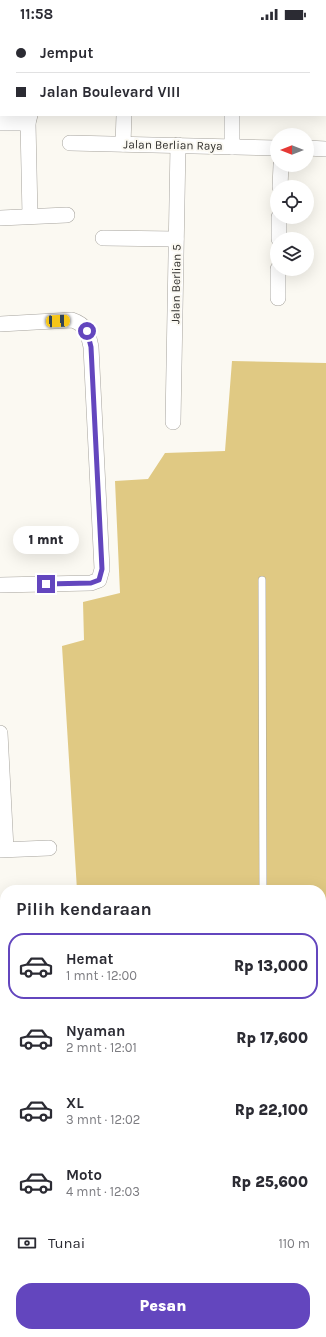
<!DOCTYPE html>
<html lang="id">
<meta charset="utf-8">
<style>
:root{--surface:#fff;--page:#f7f7f7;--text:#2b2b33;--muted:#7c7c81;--line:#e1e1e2;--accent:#6346be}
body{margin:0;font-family:Karla,sans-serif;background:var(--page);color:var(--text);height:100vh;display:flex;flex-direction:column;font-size:15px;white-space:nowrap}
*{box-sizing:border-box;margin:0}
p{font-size:13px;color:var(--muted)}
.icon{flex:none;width:22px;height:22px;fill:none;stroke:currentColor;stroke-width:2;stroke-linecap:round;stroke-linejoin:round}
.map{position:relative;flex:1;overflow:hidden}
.panel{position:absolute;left:0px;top:857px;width:326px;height:452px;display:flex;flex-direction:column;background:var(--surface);border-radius:16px 16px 0 0;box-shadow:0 4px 16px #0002}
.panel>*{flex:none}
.hud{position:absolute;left:0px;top:0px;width:326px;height:88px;box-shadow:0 4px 16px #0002;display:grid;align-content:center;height:88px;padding:0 16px;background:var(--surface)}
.needle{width:26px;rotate:270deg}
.buttons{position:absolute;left:270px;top:100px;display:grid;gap:8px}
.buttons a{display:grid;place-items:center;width:44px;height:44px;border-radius:50%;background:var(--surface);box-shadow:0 4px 16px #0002;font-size:20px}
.end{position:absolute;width:18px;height:18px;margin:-9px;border:5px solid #6346be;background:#fff;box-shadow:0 0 0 2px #fff}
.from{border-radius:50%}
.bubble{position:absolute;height:28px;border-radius:14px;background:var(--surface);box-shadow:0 4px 16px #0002;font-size:13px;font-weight:800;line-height:28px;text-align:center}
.car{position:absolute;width:12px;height:24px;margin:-12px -6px;border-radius:5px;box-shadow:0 0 3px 1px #0007;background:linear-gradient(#f5c518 24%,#345 0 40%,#f5c518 0 76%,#345 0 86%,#f5c518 0)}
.hud b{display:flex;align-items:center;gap:14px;height:38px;font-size:15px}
.hud b+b{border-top:1px solid var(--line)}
.hud i{width:10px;height:10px;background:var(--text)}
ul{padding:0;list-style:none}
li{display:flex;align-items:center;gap:12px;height:66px;margin:0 8px 6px;padding:0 8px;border:2px solid transparent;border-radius:16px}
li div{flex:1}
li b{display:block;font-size:15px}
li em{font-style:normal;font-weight:800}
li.on{border-color:var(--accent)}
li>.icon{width:36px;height:36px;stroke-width:1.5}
h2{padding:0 16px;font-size:18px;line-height:48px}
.pay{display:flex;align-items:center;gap:10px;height:44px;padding:0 16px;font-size:15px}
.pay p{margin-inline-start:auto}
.cta{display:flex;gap:8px;margin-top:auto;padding:8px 16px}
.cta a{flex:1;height:46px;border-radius:16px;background:var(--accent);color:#fff;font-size:16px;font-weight:800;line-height:46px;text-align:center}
.status{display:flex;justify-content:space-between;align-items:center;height:28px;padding:0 20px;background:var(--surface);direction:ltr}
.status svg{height:11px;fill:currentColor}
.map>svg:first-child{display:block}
.green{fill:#e0c983}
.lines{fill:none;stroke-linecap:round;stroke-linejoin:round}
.lane-casing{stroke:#a7a49e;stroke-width:8}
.street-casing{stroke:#a7a49e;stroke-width:16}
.lane{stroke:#fff;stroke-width:7}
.street{stroke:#fff;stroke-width:15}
.route{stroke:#6346be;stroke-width:5}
.labels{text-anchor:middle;stroke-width:4;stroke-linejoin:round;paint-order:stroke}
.street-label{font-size:12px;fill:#32312e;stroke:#fbf9f2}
</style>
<div class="status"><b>11:58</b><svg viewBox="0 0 49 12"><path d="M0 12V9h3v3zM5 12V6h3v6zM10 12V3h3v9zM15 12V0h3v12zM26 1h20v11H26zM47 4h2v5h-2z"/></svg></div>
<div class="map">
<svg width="326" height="1309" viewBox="0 0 326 1309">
<rect width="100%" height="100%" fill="#fbf9f2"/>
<path class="green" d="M232 333 326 335V970H321V862H77L62 618 84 612 83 574 120 565 115 453 148 451 165 425 225 423Z"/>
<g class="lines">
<g class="lane-casing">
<g id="lane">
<path d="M262 552 263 862"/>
<path d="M0 1305 10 1304"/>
</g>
</g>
<g class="street-casing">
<g id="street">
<path d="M42 1V0"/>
<path d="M126 1V0"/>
<path d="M234 1V0"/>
<path d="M0 16H1"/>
<path d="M30 87 28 95 30 188"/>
<path d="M0 95H28"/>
<path d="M70 115 277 120"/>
<path d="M123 116 124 87"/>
<path d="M232 119V87"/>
<path d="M307 120 326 121"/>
<path d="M280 159 281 137"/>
<path d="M0 190 67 187"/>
<path d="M103 210 176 211"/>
<path d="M279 211V189"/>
<path d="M278 270V241"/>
<path d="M0 296 72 292C87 297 88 305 91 319L102 541 99 552 91 555 0 557"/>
<path d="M173 394 178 117"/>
<path d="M0 705 6 821"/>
<path d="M0 822 49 820"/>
<path d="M321 937H326"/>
<path d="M0 949H5"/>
<path d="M321 961H326"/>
<path d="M0 978 5 977"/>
</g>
</g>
<use href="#lane" class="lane"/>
<use href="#street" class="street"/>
</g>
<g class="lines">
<path class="route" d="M46 556 91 555 99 552 102 541 91 319 87 303"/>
</g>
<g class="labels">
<g class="street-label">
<text transform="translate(173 117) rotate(1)" y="4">Jalan Berlian Raya</text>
<text transform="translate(176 256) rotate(-89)" y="4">Jalan Berlian 5</text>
</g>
</g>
</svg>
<div class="buttons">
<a><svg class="needle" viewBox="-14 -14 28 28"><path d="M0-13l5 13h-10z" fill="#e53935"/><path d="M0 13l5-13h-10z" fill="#7c7c81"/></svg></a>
<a><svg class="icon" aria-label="locate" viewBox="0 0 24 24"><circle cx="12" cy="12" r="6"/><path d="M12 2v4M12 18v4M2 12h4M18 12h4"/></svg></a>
<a><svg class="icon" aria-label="layers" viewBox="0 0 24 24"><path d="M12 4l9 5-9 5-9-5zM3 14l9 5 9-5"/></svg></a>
</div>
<i class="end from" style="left:87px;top:303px"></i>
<i class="end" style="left:46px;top:556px"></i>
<div class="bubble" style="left:13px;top:498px;width:66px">1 mnt</div>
<i class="car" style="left:58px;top:293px;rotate:87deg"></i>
<div class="hud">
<b><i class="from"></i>Jemput</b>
<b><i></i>Jalan Boulevard VIII</b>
</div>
<section class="panel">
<h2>Pilih kendaraan</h2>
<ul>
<li class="on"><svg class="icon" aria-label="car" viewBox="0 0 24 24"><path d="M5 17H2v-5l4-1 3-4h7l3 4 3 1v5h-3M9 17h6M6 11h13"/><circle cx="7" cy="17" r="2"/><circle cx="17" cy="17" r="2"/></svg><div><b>Hemat</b><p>1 mnt · 12:00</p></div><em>Rp 13,000</em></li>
<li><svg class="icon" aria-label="car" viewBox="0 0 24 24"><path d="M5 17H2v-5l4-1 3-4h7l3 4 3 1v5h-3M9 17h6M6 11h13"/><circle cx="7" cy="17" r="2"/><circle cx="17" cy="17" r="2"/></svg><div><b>Nyaman</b><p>2 mnt · 12:01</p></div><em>Rp 17,600</em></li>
<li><svg class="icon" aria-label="car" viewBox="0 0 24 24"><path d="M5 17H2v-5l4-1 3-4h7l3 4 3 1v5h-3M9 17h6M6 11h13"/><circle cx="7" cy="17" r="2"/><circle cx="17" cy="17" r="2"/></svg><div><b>XL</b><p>3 mnt · 12:02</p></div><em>Rp 22,100</em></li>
<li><svg class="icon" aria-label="car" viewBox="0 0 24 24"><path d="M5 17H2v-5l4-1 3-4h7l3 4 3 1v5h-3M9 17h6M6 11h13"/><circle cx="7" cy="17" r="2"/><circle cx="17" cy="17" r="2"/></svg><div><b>Moto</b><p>4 mnt · 12:03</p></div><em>Rp 25,600</em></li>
</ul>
<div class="pay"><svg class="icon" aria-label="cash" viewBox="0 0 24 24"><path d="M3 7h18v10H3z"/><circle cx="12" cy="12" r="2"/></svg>Tunai<p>110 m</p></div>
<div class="cta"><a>Pesan</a></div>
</section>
</div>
